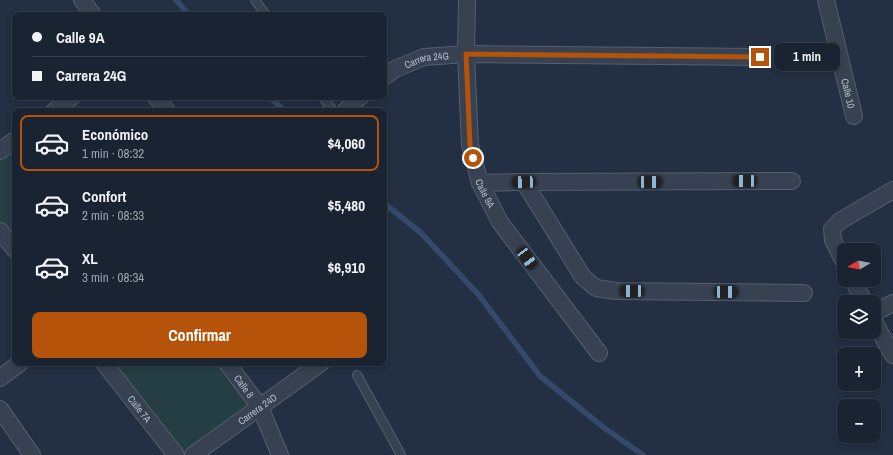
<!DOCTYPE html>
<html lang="es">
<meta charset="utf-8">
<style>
:root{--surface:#1a2332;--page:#272f3e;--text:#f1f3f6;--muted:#9fa4ac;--line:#38404d;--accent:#b45309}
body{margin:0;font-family:"Archivo Narrow",sans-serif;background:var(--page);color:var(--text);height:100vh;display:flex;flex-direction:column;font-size:15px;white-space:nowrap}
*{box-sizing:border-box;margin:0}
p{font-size:13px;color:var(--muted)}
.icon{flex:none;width:22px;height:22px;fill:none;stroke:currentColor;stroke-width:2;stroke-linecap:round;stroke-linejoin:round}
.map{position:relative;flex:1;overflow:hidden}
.drawer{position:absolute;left:12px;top:108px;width:375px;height:258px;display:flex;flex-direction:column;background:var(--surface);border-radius:8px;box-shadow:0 2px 6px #0003,0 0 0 1px var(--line)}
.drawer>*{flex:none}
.banner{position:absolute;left:12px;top:12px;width:375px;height:88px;border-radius:8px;box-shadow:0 2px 6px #0003,0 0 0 1px var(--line);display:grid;align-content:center;height:88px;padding:0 20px;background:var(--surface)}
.needle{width:26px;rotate:260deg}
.controls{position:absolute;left:837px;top:243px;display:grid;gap:8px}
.controls a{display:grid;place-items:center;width:44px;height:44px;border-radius:8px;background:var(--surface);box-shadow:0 2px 6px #0003,0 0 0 1px var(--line);font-size:20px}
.end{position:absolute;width:18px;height:18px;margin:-9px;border:5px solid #b45309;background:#fff;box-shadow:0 0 0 2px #fff}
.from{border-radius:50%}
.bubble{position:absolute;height:28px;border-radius:8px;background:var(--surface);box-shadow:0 2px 6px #0003,0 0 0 1px var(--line);font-size:13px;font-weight:700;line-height:28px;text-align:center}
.car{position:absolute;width:12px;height:24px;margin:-12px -6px;border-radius:5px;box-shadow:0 0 3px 1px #0007;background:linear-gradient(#222 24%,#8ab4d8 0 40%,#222 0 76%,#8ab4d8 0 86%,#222 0)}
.banner b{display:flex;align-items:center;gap:14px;height:38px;font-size:15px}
.banner b+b{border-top:1px solid var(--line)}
.banner i{width:10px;height:10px;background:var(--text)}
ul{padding:7px 0 0;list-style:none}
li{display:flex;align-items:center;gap:12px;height:56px;margin:0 8px 6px;padding:0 12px;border:2px solid transparent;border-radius:8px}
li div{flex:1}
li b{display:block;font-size:15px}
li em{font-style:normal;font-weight:700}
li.active{border-color:var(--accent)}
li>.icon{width:36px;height:36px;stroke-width:1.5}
.action{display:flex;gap:8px;margin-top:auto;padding:8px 20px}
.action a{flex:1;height:46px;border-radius:8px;background:var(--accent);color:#fff;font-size:16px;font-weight:700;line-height:46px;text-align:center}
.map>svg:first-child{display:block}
.green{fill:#253e43}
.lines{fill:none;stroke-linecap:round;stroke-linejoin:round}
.stream{stroke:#35496a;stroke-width:5.5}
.lane-casing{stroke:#555f6f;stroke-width:10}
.street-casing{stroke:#555f6f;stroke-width:18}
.lane{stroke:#374151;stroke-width:8}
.street{stroke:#374151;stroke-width:16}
.route{stroke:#b45309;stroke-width:5}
.labels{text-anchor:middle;stroke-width:3;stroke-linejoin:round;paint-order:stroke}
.street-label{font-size:10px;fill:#b4bccc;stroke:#1c2636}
</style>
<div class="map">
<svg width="893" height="455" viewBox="0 0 893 455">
<rect width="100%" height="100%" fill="#232f42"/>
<g class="green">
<path d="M15 140V250L0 231V151Z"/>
<path d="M104 363H227L260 407 193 455H176Z"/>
</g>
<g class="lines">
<g class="stream">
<path d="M176 0 189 15"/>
<path d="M270 97 284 111"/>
<path d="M384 203 421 233 478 294 540 376 603 427 643 455"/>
</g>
<g class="lane-casing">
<g id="lane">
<path d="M255 0 266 15"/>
<path d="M323 97 333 111"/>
<path d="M357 375 401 455"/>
</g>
</g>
<g class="street-casing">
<g id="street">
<path d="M82 0 93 15"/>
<path id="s1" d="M467 0 466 54 470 145 480 183 500 222 599 353"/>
<path id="s2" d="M826 0 854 116"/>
<path id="s3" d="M384 77 395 69 424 57 466 54 760 57"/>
<path d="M156 97 167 111"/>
<path d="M54 111 72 97"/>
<path d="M345 111 360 97"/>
<path d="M0 151 15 140"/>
<path d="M524 182 583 277 596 288 616 291 804 293"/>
<path d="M480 183 524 182 792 181"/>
<path d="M0 231 15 250"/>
<path d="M844 262 833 240 832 229 840 221 893 190"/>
<path d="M853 280 864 302"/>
<path d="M874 313 893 303"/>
<path d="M874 322 893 355"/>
<path id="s4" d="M104 363 176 455"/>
<path id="s5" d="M227 363 260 407 280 455"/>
<path d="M0 378 20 363"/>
<path d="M0 409 32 455"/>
<path id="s6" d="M193 455 321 363"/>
</g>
</g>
<use href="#lane" class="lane"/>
<use href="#street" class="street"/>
</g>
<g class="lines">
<path class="route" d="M473 158 470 145 466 54 760 57"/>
</g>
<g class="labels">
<g class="street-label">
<text dy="4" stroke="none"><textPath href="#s3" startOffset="47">Carrera 24G</textPath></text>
<text dy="4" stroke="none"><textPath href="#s2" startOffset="96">Calle 10</textPath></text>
<text dy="4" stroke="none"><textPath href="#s1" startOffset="196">Calle 9A</textPath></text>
<text dy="4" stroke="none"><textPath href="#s5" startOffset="29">Calle 8</textPath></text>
<text dy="4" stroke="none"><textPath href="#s4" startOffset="58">Calle 7A</textPath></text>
<text dy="4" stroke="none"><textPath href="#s6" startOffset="79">Carrera 24D</textPath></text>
</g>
</g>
</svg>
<div class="controls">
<a><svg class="needle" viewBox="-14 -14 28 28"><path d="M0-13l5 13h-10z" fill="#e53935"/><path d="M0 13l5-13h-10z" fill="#9fa4ac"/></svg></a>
<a><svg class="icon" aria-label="layers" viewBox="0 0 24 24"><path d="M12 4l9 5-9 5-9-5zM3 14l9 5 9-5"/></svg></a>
<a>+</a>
<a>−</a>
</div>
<i class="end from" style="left:473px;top:158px"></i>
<i class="end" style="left:760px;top:57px"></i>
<div class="bubble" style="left:774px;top:43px;width:66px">1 min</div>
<i class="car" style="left:745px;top:181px;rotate:270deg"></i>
<i class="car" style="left:524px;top:182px;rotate:268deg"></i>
<i class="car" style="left:650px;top:182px;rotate:90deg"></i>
<i class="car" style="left:527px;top:258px;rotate:143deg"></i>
<i class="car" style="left:632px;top:291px;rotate:270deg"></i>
<i class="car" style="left:726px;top:292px;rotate:90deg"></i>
<div class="banner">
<b><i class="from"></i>Calle 9A</b>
<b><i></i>Carrera 24G</b>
</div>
<section class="drawer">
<ul>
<li class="active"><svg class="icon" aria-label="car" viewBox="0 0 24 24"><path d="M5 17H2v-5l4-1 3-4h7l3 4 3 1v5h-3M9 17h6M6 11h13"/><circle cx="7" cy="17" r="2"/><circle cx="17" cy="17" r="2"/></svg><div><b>Económico</b><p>1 min · 08:32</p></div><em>$4,060</em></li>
<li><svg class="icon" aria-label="car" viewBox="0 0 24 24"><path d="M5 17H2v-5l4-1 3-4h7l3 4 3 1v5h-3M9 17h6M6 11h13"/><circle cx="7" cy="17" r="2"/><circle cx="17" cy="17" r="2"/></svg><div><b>Confort</b><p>2 min · 08:33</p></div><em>$5,480</em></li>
<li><svg class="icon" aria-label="car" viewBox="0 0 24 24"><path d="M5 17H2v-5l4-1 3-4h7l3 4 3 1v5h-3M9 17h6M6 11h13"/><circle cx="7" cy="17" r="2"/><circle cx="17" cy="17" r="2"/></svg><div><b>XL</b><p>3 min · 08:34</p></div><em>$6,910</em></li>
</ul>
<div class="action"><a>Confirmar</a></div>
</section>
</div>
